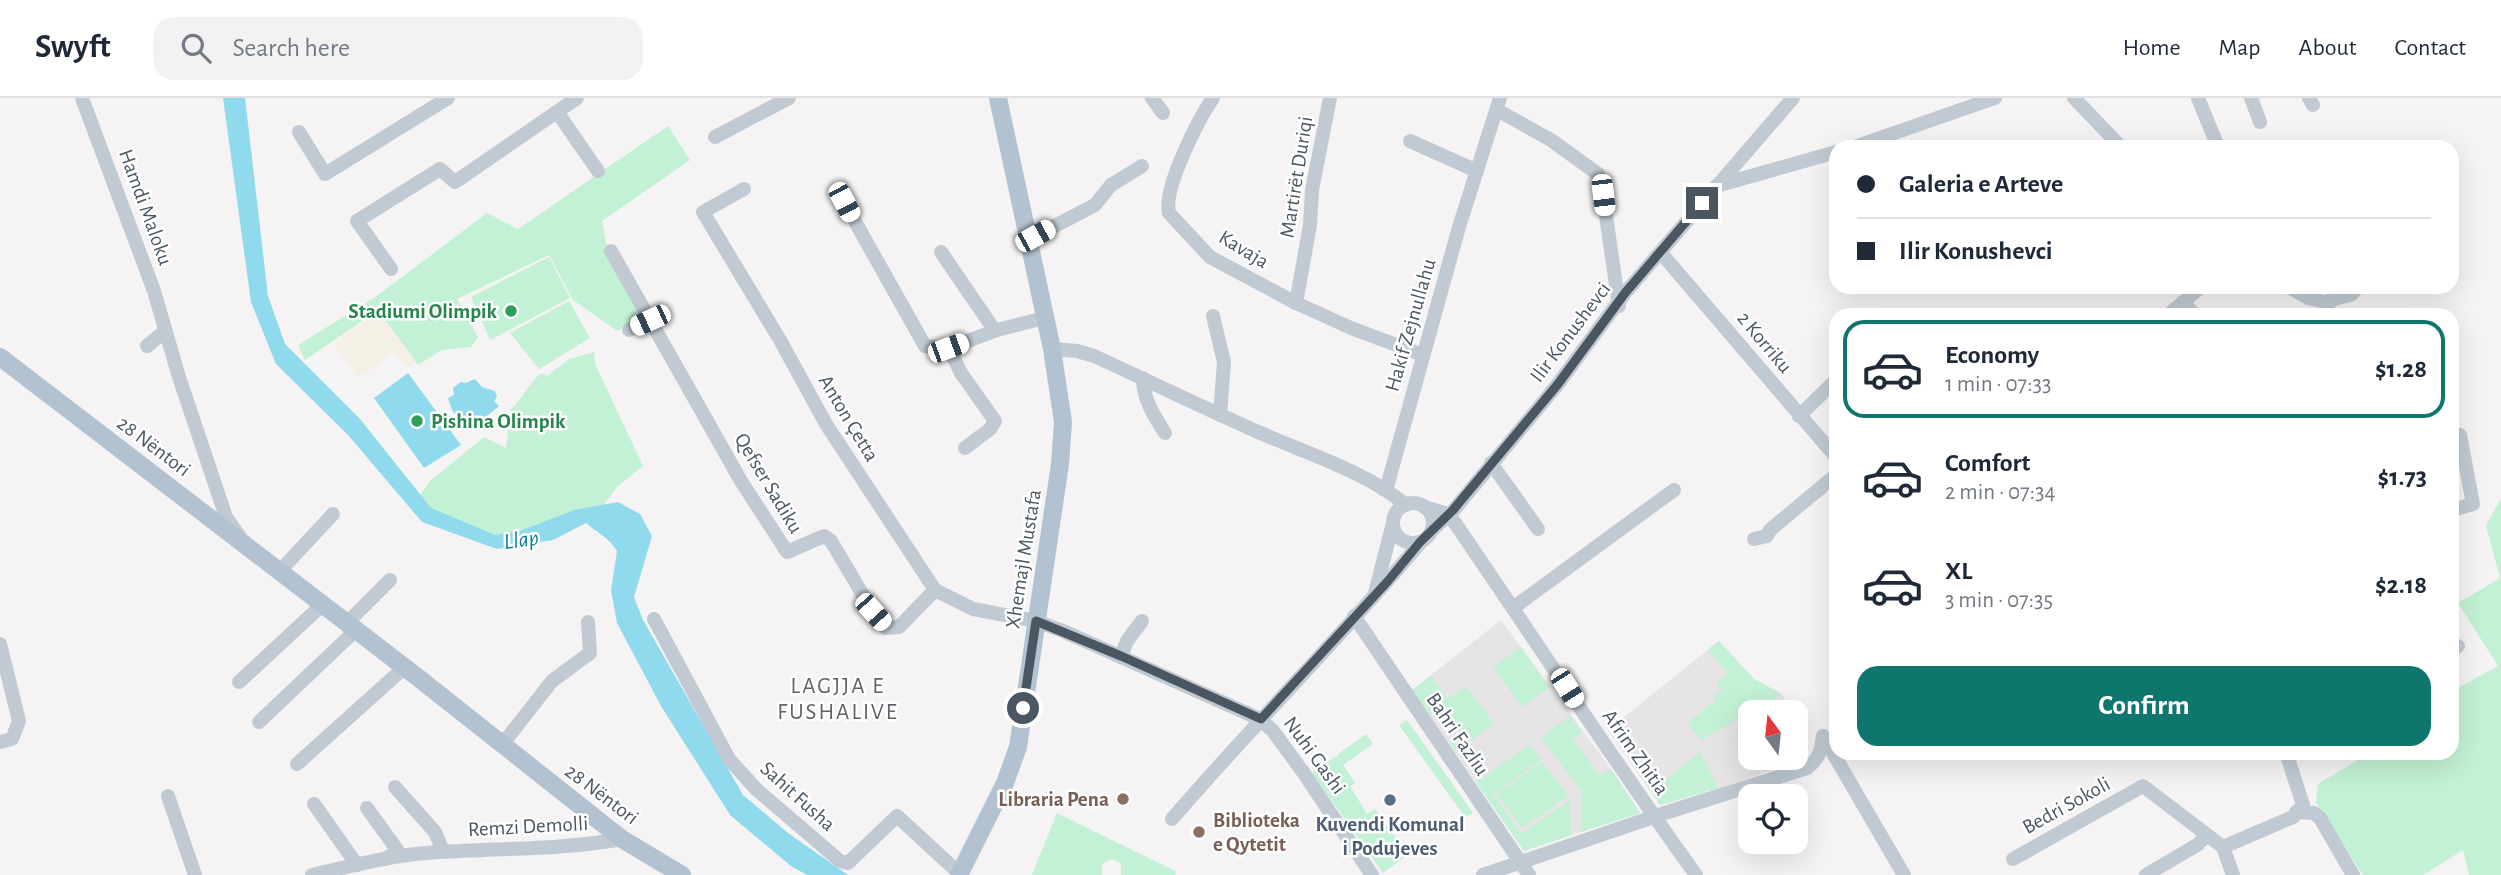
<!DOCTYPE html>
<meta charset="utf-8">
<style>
:root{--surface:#fff;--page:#f2f2f3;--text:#1f2937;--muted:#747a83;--line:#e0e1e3;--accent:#0f766e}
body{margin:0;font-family:"Alegreya Sans",sans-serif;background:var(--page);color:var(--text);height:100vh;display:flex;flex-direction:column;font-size:26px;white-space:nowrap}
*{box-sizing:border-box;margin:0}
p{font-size:23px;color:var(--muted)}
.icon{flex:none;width:38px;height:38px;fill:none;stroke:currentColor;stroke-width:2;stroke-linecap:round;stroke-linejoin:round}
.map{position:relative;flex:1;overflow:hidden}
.drawer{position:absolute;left:1829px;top:210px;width:630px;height:452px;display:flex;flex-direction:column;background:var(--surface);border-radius:21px;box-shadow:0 7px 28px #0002}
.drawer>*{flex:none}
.banner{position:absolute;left:1829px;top:42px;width:630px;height:154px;border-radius:21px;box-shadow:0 7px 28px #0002;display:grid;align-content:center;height:154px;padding:0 28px;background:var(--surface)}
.needle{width:46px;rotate:345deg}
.tools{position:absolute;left:1738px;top:602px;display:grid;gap:14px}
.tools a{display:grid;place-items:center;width:70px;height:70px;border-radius:14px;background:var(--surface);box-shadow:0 7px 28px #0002;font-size:35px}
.end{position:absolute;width:32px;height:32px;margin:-16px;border:9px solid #4a5661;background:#fff;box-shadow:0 0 0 4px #fff}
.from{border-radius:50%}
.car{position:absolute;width:21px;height:42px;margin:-21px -10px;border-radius:9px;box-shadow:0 0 5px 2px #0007;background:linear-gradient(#fff 24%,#345 0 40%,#fff 0 76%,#345 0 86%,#fff 0)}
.banner b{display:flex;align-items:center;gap:24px;height:66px;font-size:26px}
.banner b+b{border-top:2px solid var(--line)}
.banner i{width:18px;height:18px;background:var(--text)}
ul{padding:12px 0 0;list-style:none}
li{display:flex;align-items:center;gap:21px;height:98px;margin:0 14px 10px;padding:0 14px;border:4px solid transparent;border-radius:21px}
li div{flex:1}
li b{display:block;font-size:26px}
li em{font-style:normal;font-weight:700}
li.active{border-color:var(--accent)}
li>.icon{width:63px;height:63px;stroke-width:1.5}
.button{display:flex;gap:14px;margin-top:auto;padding:14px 28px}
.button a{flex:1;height:80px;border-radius:21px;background:var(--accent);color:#fff;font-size:28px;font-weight:700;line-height:80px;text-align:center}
header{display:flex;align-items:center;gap:42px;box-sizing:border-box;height:98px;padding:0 35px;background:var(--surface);border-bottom:2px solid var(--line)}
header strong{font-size:33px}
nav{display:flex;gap:38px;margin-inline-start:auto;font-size:24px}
.search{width:490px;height:63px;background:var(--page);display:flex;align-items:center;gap:18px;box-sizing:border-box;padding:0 24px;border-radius:21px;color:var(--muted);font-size:26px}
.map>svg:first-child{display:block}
.education{fill:#e6e4e5}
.green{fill:#c3f1d5}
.sand{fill:#f5f0e5}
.water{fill:#90daee}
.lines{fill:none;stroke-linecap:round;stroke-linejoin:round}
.minor{stroke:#c1cad2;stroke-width:14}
.major{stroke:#b3c2d1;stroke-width:18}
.route{stroke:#4a5661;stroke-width:9}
.leisure-dot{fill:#2e9e5b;stroke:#fff;stroke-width:2.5}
.education-dot{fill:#8d6e63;stroke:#fff;stroke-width:2.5}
.service-dot{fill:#5c6f8a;stroke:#fff;stroke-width:2.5}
.labels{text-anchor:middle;stroke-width:5;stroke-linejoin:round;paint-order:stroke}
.street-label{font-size:21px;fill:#4a5661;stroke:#fff}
.leisure-label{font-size:21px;font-weight:bold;fill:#27864d;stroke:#fff;text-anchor:end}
.education-label{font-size:21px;font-weight:bold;fill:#785e54;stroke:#fff;text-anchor:end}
.service-label{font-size:21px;font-weight:bold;fill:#4e5e75;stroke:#fff}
.water-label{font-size:23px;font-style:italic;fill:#0c7c9b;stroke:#fff}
.neighbourhood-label{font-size:23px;letter-spacing:2px;fill:#5f6368;stroke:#fff}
</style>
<header>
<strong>Swyft</strong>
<div class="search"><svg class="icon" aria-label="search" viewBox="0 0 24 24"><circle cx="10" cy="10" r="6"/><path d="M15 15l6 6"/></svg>Search here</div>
<nav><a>Home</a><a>Map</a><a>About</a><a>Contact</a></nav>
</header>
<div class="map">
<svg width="2501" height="777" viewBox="0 0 2501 777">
<rect width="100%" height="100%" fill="#f5f3f3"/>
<g class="education">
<path d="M1501 522 1611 671 1640 715 1524 753 1412 592Z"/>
<path d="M1719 543 1754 581 1782 596 1792 614H1750V660H1796V621L1805 638 1799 655 1794 664 1724 689 1660 707 1608 632Z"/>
</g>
<g class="green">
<path d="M668 28 690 62 602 123 608 154 644 218 617 233 573 202 549 157 457 201 478 239 471 249 442 252 418 267 378 212 305 262 298 247 374 200 487 115 518 131Z"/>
<path d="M549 159 570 200 490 242 471 199Z"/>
<path d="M569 203 590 240 539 271 510 235Z"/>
<path d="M594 254 595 266 643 368 618 388 603 408 497 443 428 417 417 402 430 383 484 339 506 350 511 311C523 300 529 285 541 275L547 278 569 261Z"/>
<path d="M2501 400V777H2469L2463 752 2423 777H2363L2316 704 2318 686 2370 655 2452 654V593L2498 568 2458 505 2500 480 2486 428Z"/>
<path d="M1719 543 1754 581 1782 596 1701 642 1687 625 1716 602 1713 598 1722 592 1716 585 1728 575 1707 552Z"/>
<path d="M1521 549 1549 590 1522 609 1493 569Z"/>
<path d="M1431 578 1448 601 1466 588 1494 626 1455 654 1449 645 1461 636 1442 610 1430 618 1412 592Z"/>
<path d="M1570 618 1582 634 1573 641 1600 678 1611 671 1640 715 1581 734V692L1541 640Z"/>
<path d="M1407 622 1473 715 1465 719 1399 627Z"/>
<path d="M1366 636 1373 646 1343 667 1355 685 1350 688 1367 716 1375 711 1408 757 1383 775 1312 675 1336 658 1341 664 1337 657Z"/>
<path d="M1530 646 1541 662 1493 696 1521 736 1570 702 1571 737 1524 753 1476 684Z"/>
<path d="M1700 654 1719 690 1660 707 1639 675 1645 670 1660 687Z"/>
<path d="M1542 664 1568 698 1522 730 1496 696Z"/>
<path d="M1057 715 1177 774 1175 777H1121V765L1111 761 1102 766V777H1032Z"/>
</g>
<path class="sand" d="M378 214 415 264 407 270 395 254 359 280 334 246Z"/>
<g class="water">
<path d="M223 0H245L268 198 285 246 360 321 431 410 495 437 520 433 574 412 618 404 640 416 652 438 634 499 643 522 743 697 788 735 848 777H807L791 768 730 717 661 608 617 525 611 492 617 453C609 439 597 435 586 425L553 442 497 451 422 424 348 337 276 266 251 204Z"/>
<path d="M408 275 461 347 424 370 374 300Z"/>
<path d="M475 281 482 289 495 293 497 299 494 303 499 308 475 328 466 331 452 312 448 300 454 297 453 290 461 284 466 285Z"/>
</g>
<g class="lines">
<g class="minor">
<path d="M82 0 154 193 179 279 226 419 240 439"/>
<path d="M1152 0 1163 15"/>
<path d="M1213 0C1198 22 1163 90 1169 115L1210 159 1296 205 1351 230 1423 257"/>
<path d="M2074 0 2121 49"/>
<path d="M2198 0 2218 49"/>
<path d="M2251 0 2260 24"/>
<path d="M2309 0 2313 7"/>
<path d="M1497 12 1551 42 1598 76 1603 97 1619 208"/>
<path d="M557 14 598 73"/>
<path d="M299 34 325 76 448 0"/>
<path d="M715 39 789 0"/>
<path d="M1410 43 1477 73"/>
<path d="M1854 49 1995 0"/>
<path d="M1716 88 1836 54"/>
<path d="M744 91 703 114 780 242 826 326 935 492 973 511 1036 523 1063 533 1260 621 1273 633 1303 674 1372 777"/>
<path d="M844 104 925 248 949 250 997 232 1044 220"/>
<path d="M1028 142 1095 107 1111 87 1142 68"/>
<path d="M611 153 741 383 787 454 824 438 831 443 873 514 886 530 899 529 935 492"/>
<path d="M941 154 995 233"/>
<path d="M1661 155 1836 359"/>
<path d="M391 171 357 123 440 71 455 84 577 0"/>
<path d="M2289 189 2308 200 2325 204 2331 217"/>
<path d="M2183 204 2195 217"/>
<path d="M2325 204 2352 196 2358 189"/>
<path d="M1296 205 1310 127 1312 92 1330 0"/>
<path d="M2168 217 2201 189"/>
<path d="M1213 218 1224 264 1220 317"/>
<path d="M629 232 650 222"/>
<path d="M147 248 164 234"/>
<path d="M949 250 961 275 995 323 990 331 965 350"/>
<path d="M1052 251 1077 253 1094 258C1151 284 1206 311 1263 336 1311 357 1366 374 1406 407"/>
<path d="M1143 280C1143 301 1154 318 1165 335"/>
<path d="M1799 318 1836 282"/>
<path d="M1491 365 1538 431"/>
<path d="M1383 391 1388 385 1459 129 1500 0"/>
<circle cx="1413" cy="425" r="20"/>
<path d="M1424 409 1448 416 1455 425C1535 542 1613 662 1696 777"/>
<path d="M2452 412 2473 406 2460 337"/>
<path d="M1432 432 1453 413 1558 286 1625 195 1793 0"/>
<path d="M1754 441 1767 438 1770 432 1836 377"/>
<path d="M279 474 333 416"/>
<path d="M1375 495 1393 425"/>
<path d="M1513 510 1674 392"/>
<path d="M1354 518 1529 777"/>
<path d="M654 521 729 661 756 691 840 763 848 765 897 718 960 776"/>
<path d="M347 525 390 482"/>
<path d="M0 546 19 623 12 641 0 644"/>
<path d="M2452 552 2458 548"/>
<path d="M1121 558 1127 543 1142 523"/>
<path d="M239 584 322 507"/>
<path d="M259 624 356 532"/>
<path d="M1823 638 1904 777"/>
<path d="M499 645 509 638 552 583 590 555 588 524"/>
<path d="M297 666 405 569"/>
<path d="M395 689 435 734 441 748 437 754"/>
<path d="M168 698 195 777"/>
<path d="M314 706 357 767"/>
<path d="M367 710 398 753 385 761"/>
<path d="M2296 714 2314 715 2320 720 2353 777"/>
<path d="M1172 721C1253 627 1341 539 1421 444"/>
<path d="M2223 749 2293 719 2303 707 2286 654"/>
<path d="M2223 749 2233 777"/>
<path d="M2013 761 2143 688 2223 749"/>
<path d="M312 777C354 767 397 756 439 754 500 750 561 752 622 741"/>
<path d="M1483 777 1671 713 1807 670C1819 661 1821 653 1823 638"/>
<path d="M2146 777 2197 747 2207 737"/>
</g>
<g class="major">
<path d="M0 259 416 578 622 741 682 777"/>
<path d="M959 777 1005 685 1018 649 1060 366 1063 324 1052 251 998 0"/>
</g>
</g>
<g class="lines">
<path class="route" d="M1023 610 1036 523 1121 558 1261 621 1388 483 1420 444 1453 412 1558 286 1625 195 1702 105"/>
</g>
<g class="leisure-dot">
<circle cx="511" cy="213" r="7"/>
<circle cx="417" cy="323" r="7"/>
</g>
<g class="education-dot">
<circle cx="1123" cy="701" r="7"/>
<circle cx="1199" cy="734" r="7"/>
</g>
<circle class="service-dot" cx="1390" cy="702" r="7"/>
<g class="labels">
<g class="street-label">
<text transform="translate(1296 79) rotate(-81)" y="7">Martirët Duriqi</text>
<text transform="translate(146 109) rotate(70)" y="7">Hamdi Maloku</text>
<text transform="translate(1244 151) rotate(31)" y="7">Kavaja</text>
<text transform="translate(1410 227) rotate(-74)" y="7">Hakif Zejnullahu</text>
<text transform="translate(1570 234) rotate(-53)" y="7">Ilir Konushevci</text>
<text transform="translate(1765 244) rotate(50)" y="7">2 Korriku</text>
<text transform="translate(849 320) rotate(59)" y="7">Anton Çetta</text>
<text transform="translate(154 348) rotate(37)" y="7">28 Nëntori</text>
<text transform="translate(769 385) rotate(59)" y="7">Qefser Sadiku</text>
<text transform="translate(1023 461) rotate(-81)" y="7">Xhemajl Mustafa</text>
<text transform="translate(1458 636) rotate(56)" y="7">Bahri Fazliu</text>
<text transform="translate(1636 654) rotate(55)" y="7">Afrim Zhitia</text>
<text transform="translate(1315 657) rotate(54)" y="7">Nuhi Gashi</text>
<text transform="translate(602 696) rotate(37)" y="7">28 Nëntori</text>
<text transform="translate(798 698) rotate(42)" y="7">Sahit Fusha</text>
<text transform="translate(2066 707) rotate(-29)" y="7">Bedri Sokoli</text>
<text transform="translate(528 728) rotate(-3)" y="7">Remzi Demolli</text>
</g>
<g class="leisure-label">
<text x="497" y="220">Stadiumi Olimpik</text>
<text x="431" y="330" text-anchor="start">Pishina Olimpik</text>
</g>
<g class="education-label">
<text x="1109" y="708">Libraria Pena</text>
<text x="1213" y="729" text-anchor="start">Biblioteka<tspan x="1213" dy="24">e Qytetit</tspan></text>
</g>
<g class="service-label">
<text x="1390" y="733">Kuvendi Komunal<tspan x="1390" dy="24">i Podujeves</tspan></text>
</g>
<g class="water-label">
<text transform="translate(521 441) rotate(-8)" y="8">Llap</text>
</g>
<g class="neighbourhood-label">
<text x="838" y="595">LAGJJA E<tspan x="838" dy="26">FUSHALIVE</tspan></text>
</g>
</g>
</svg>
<div class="tools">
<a><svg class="needle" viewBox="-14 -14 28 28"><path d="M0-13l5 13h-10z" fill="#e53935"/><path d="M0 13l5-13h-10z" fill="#747a83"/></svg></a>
<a><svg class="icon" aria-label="locate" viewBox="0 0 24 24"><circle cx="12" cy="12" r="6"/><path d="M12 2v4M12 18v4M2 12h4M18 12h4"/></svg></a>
</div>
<i class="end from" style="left:1023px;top:610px"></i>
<i class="end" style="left:1702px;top:105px"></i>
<i class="car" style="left:1603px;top:97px;rotate:173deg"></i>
<i class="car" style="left:844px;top:104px;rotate:152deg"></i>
<i class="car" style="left:1035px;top:138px;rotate:61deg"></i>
<i class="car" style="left:650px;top:222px;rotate:245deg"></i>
<i class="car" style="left:948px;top:250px;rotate:70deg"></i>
<i class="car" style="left:873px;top:514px;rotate:138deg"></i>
<i class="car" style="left:1567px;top:590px;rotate:148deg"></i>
<div class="banner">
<b><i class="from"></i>Galeria e Arteve</b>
<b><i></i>Ilir Konushevci</b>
</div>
<section class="drawer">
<ul>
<li class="active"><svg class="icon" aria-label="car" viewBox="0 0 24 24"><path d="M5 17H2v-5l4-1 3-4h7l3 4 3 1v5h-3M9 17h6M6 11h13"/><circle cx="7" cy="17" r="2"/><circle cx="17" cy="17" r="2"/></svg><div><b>Economy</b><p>1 min · 07:33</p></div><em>$1.28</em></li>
<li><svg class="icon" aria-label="car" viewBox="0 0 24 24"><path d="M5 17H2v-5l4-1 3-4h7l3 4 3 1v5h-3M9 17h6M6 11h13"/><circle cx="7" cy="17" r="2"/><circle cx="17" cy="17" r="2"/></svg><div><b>Comfort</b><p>2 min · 07:34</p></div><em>$1.73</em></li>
<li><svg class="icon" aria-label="car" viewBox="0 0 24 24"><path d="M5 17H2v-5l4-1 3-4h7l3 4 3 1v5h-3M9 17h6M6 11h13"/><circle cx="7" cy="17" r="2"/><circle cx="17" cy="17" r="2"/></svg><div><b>XL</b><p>3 min · 07:35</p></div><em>$2.18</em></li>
</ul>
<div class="button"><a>Confirm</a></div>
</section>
</div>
